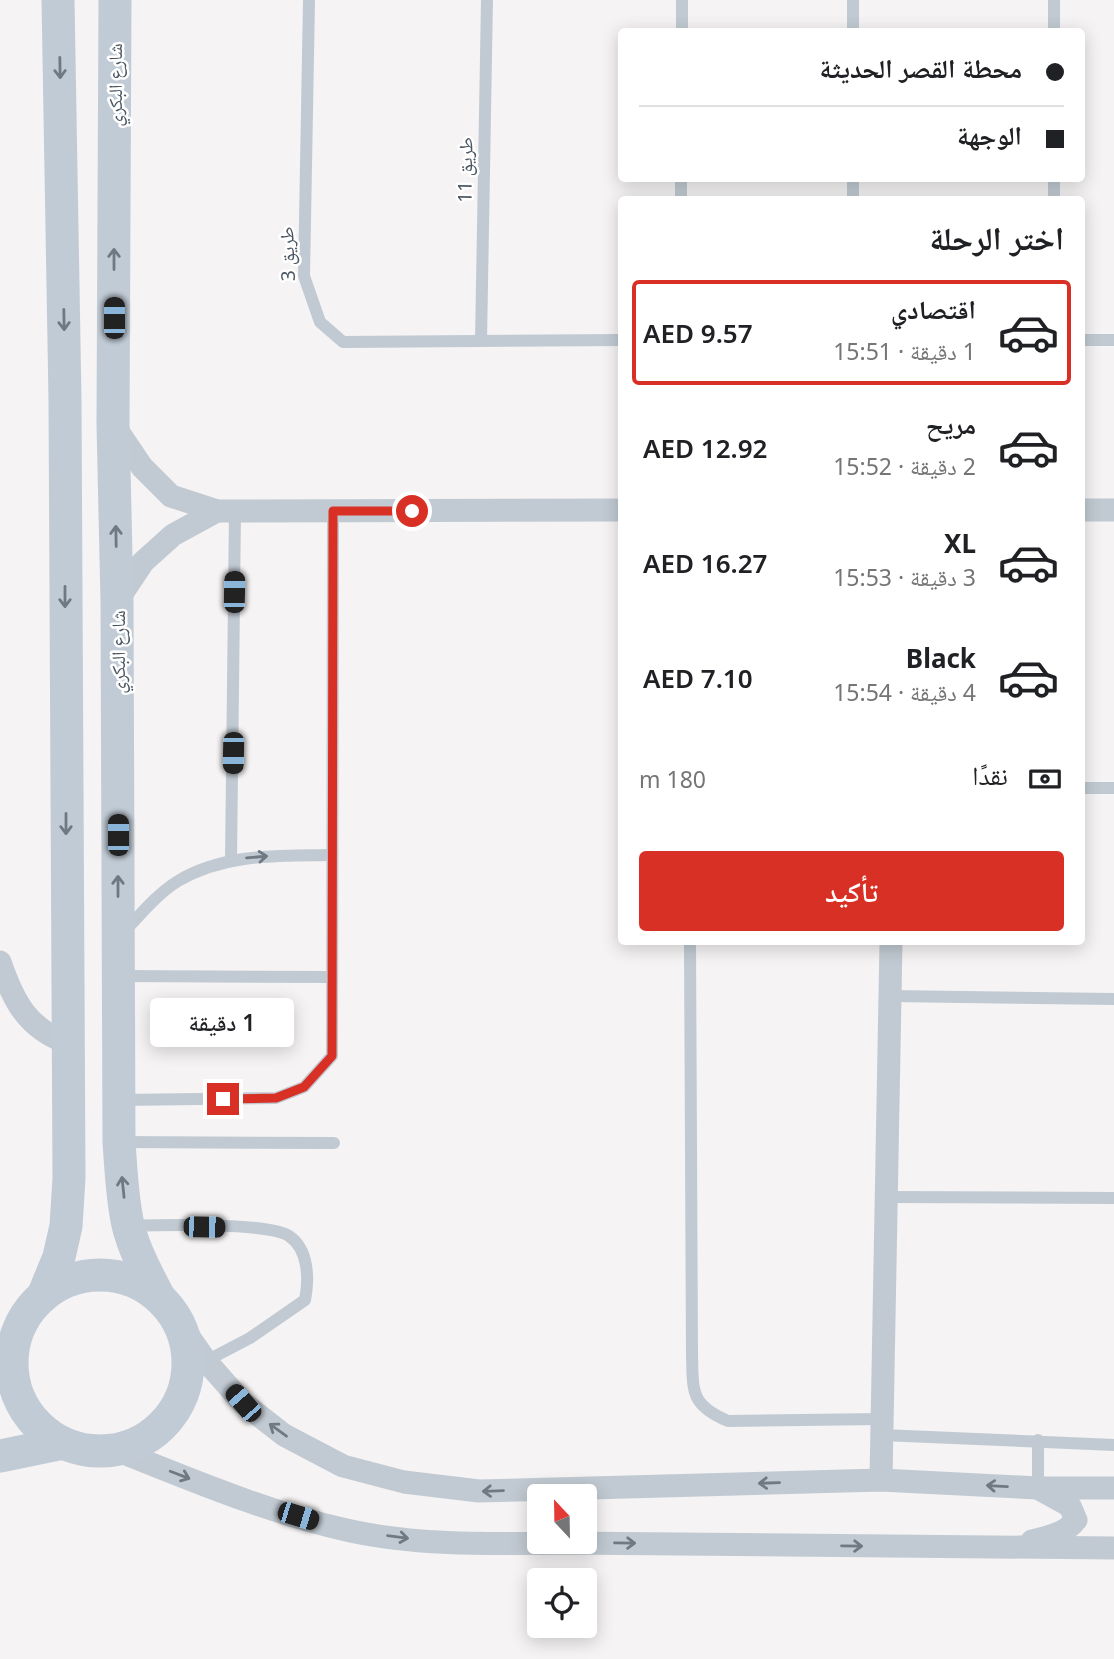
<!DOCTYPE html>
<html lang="ar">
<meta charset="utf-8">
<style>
:root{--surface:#fff;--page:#f6f6f6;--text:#202124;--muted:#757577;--line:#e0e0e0;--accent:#d93025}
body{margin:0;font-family:"Noto Sans","Noto Naskh Arabic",sans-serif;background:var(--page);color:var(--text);direction:rtl;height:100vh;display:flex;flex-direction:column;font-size:26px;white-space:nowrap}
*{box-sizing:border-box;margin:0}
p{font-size:23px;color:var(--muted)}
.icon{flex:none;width:38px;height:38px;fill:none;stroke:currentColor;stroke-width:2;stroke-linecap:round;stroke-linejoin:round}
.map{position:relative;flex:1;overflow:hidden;direction:ltr}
.sheet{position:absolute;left:618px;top:196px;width:467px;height:749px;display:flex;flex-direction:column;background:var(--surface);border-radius:7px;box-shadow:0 4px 18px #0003;direction:rtl}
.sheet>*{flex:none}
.hud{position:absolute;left:618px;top:28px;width:467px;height:154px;border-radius:7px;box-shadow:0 4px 18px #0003;direction:rtl;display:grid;align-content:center;height:154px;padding:0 21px;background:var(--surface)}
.needle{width:46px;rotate:338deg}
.tools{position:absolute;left:527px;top:1484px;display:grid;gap:14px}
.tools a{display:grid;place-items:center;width:70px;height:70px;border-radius:7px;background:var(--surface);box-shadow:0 4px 18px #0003;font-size:35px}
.end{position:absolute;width:32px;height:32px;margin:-16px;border:9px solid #d93025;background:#fff;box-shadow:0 0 0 4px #fff}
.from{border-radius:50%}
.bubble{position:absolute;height:49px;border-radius:7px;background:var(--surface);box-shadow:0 4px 18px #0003;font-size:23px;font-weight:600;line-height:49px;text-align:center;direction:rtl}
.car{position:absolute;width:21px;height:42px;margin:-21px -10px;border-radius:9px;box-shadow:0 0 5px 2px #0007;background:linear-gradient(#222 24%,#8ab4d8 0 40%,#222 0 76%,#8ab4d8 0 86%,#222 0)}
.hud b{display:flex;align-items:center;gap:24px;height:66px;font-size:26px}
.hud b+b{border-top:2px solid var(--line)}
.hud i{width:18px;height:18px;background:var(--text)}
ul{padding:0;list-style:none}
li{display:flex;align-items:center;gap:21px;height:105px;margin:0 14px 10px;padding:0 7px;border:4px solid transparent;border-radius:7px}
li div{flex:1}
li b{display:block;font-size:26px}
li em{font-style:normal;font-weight:600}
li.current{border-color:var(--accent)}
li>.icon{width:63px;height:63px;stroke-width:1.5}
h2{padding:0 21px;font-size:32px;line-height:84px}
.pay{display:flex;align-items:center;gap:18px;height:77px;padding:0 21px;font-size:26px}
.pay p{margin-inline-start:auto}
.cta{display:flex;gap:14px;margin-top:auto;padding:14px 21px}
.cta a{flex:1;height:80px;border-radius:7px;background:var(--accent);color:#fff;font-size:28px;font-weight:600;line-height:80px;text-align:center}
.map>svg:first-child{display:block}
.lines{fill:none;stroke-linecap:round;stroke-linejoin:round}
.lane{stroke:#c1cad2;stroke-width:12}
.street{stroke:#c1cad2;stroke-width:23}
.secondary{stroke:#c1cbd6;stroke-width:33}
.oneway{stroke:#6e7984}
.oneway2{stroke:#6e7983}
.route{stroke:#d93025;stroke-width:9}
.labels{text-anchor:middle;stroke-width:5;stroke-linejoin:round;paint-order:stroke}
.street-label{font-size:19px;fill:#4a5661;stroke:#fff}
</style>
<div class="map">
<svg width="1114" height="1659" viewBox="0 0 1114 1659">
<rect width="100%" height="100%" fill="#f5f3f3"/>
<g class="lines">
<g class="lane">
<path d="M309 0 304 276 320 322 343 342 621 340"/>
<path d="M1054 0V32"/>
<path d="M682 32V0"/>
<path d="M853 32V0"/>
<path d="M1054 178V200"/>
<path d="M681 200V178"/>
<path d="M853 200V178"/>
<path d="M1082 340H1114"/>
<path d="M481 341 487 0"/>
<path d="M1082 788H1114"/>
<path d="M231 861 235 511"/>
<path d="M123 933C140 915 157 894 178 881 225 853 279 856 331 855"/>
<path d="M690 942 692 1354C693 1391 690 1405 728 1421L882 1419"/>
<path d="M120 976 332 977"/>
<path d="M889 996 1114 999"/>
<path d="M119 1100 276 1098 304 1087 332 1056 333 511"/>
<path d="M119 1142 334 1143"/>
<path d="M886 1197 1114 1198"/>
<path d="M129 1226C158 1225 268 1222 289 1236 309 1249 309 1280 305 1300L250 1338 206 1361"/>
<path d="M882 1435 1114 1445"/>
<path d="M1038 1440V1488"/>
</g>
<g class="street">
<path d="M113 424 142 467 171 496 217 511 621 510"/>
<path d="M1082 510H1114"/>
<path d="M117 601 143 562 173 535 217 511"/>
<path d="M0 962C13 1000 27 1029 68 1043"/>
<path d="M178 1321 206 1361 243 1403 284 1435 343 1466 404 1482 479 1491 881 1480 1038 1488H1114"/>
<path d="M116 1450C190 1479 264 1511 342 1529 413 1546 492 1544 564 1543L1114 1548"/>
<path d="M881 1480 891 942"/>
<path d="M1032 1541C1048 1537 1065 1534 1076 1520L1070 1506 1041 1490"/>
</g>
<g class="secondary">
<path d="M115 0 113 424 117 601 119 1142C121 1169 122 1198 128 1225 134 1250 147 1274 159 1297"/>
<circle cx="100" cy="1363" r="88"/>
<path d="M43 1296 59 1257 66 1226 69 1178 65 400 58 0"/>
<path d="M0 1456 63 1443"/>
</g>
</g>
<defs><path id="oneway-shaft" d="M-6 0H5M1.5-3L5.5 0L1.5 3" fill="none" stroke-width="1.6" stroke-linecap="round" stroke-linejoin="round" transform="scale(1.75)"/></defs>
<g class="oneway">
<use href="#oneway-shaft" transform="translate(60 68) rotate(89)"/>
<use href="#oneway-shaft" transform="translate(114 259) rotate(-90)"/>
<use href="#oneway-shaft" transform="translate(64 320) rotate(89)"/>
<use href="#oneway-shaft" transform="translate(116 536) rotate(-91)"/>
<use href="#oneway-shaft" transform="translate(65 597) rotate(90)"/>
<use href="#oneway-shaft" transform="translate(66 824) rotate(90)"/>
<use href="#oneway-shaft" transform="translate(118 886) rotate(-90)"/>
<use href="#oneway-shaft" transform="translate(123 1187) rotate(-96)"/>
</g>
<g class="oneway2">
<use href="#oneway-shaft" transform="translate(257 857) rotate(-5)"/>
<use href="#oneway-shaft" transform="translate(278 1430) rotate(-144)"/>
<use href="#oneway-shaft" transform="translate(180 1475) rotate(21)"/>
<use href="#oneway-shaft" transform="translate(769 1483) rotate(178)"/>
<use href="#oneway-shaft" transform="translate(997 1486) rotate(-177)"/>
<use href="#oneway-shaft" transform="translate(493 1491) rotate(178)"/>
<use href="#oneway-shaft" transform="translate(398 1537) rotate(7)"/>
<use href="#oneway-shaft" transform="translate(625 1543) rotate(1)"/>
<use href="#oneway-shaft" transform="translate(852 1546) rotate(1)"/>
</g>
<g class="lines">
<path class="route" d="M223 1099 276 1098 304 1087 332 1056 333 511H412"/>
</g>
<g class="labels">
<g class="street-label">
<text transform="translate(115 85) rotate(-90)" y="7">شارع البكري</text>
<text transform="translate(465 170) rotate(-89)" y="7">طريق 11</text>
<text transform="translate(287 254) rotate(-92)" y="7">طريق 3</text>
<text transform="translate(118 652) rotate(-90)" y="7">شارع البكري</text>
</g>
</g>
</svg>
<div class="tools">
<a><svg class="needle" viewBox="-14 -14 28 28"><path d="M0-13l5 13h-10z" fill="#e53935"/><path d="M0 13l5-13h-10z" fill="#757577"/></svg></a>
<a><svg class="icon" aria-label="locate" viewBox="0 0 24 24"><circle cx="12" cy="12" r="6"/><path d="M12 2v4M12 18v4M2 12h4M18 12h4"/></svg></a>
</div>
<i class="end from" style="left:412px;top:511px"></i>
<i class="end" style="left:223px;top:1099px"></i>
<div class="bubble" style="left:150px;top:998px;width:144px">1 دقيقة</div>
<i class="car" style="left:114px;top:318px;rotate:0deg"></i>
<i class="car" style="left:234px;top:592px;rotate:1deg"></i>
<i class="car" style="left:233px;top:753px;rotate:181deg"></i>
<i class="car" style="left:118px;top:835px;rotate:0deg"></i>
<i class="car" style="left:204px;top:1227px;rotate:91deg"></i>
<i class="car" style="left:243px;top:1403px;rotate:319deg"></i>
<i class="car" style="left:298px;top:1516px;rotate:107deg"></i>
<div class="hud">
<b><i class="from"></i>محطة القصر الحديثة</b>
<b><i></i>الوجهة</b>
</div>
<section class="sheet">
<h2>اختر الرحلة</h2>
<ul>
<li class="current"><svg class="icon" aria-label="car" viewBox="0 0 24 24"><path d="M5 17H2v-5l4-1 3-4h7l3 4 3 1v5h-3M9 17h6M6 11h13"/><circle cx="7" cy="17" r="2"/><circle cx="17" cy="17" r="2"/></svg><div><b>اقتصادي</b><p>1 دقيقة · 15:51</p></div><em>AED 9.57</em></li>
<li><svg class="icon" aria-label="car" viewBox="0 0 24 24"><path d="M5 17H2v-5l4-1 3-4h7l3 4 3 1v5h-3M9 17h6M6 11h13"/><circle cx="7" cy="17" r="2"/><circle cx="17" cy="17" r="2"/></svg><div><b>مريح</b><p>2 دقيقة · 15:52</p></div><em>AED 12.92</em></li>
<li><svg class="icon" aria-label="car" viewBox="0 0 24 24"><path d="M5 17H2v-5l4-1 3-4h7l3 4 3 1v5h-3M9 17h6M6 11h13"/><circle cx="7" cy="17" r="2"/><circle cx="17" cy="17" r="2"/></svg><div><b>XL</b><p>3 دقيقة · 15:53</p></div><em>AED 16.27</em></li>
<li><svg class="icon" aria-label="car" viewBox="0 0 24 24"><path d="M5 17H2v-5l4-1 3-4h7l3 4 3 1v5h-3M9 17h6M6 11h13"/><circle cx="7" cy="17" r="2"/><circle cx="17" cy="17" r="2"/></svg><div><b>Black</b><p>4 دقيقة · 15:54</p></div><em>AED 7.10</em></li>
</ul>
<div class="pay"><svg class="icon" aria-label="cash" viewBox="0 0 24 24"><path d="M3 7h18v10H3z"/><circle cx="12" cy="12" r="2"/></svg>نقدًا<p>180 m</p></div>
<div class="cta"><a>تأكيد</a></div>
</section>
</div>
